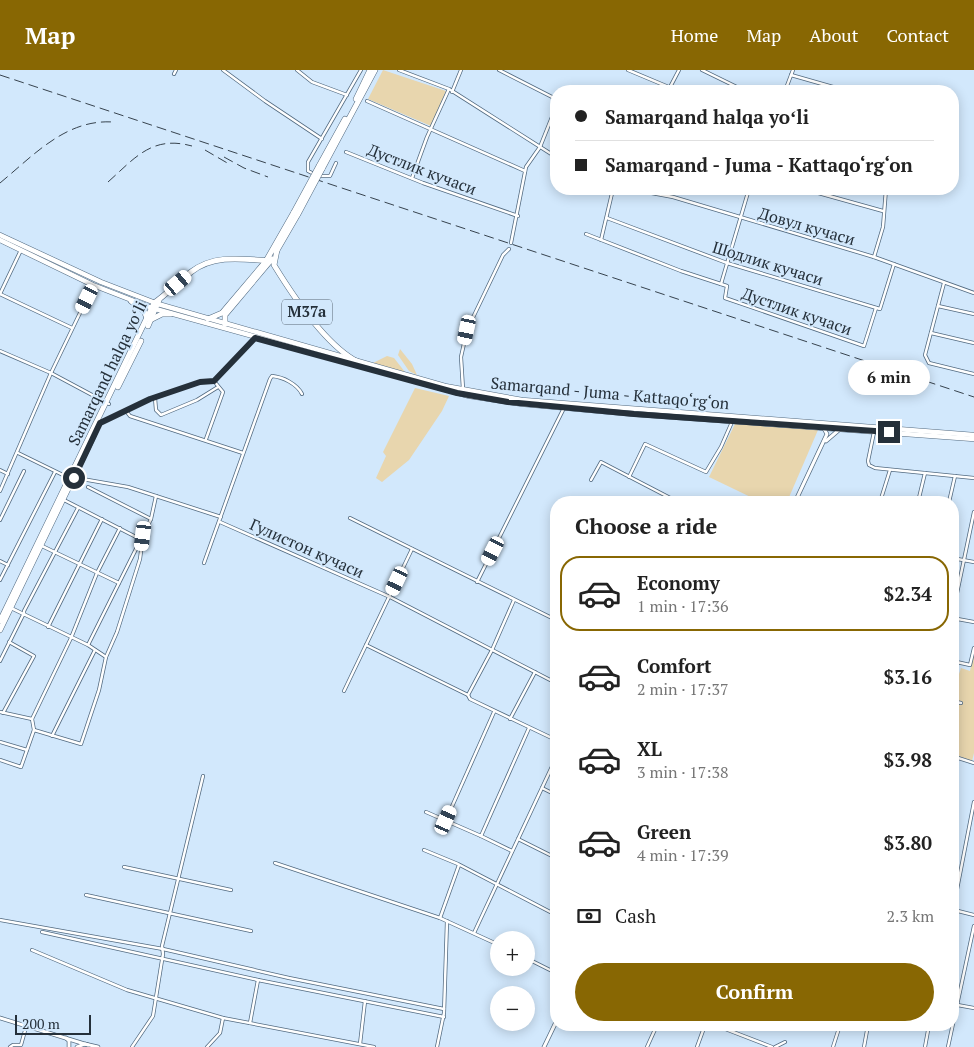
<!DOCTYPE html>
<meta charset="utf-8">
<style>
:root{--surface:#fff;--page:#f2f2f2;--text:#222;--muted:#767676;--line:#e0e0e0;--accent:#886703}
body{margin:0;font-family:"PT Serif",serif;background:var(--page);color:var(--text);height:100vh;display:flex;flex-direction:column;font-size:19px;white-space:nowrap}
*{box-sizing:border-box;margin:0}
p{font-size:16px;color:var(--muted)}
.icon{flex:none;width:28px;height:28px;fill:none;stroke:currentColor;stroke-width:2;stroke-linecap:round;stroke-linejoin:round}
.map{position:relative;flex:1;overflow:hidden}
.sheet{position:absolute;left:550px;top:426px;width:409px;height:535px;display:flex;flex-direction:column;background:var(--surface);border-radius:20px;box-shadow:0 2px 12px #0003}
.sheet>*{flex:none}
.top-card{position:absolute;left:550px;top:15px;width:409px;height:110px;border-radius:20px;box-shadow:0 2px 12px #0003;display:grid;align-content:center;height:110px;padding:0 25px;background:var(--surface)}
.buttons{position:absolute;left:490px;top:861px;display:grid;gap:10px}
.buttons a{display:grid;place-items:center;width:45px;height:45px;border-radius:50%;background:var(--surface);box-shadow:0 2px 12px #0003;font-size:25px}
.scale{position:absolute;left:15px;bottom:12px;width:76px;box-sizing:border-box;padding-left:5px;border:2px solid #25303a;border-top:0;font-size:14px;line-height:18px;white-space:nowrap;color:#25303a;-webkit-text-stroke:4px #d2e8fc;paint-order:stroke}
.end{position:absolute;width:22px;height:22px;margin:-11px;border:6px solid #25303a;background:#fff;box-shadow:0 0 0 2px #fff}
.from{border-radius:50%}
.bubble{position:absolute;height:35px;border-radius:18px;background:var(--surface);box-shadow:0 2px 12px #0003;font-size:16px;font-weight:700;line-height:35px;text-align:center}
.car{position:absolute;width:15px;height:30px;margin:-15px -8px;border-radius:6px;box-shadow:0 0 4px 1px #0007;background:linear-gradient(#fff 24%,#345 0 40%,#fff 0 76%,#345 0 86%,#fff 0)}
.top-card b{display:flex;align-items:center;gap:18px;height:48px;font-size:19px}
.top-card b+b{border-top:1px solid var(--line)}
.top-card i{width:12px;height:12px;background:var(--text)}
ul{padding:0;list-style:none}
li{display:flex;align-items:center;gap:15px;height:75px;margin:0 10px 8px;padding:0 15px;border:2px solid transparent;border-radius:20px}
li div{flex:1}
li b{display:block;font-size:19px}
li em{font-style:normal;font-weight:700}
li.current{border-color:var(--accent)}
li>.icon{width:45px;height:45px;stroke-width:1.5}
h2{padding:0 25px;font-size:22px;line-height:60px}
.pay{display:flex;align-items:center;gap:12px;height:55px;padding:0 25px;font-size:19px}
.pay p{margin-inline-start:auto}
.button{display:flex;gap:10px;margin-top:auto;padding:10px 25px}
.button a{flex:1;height:58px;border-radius:30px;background:var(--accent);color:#fff;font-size:20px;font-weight:700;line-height:58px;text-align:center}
header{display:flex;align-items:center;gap:30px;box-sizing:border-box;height:70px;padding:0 25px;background:var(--accent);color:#fff}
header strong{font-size:24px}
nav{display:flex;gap:28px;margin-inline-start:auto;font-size:18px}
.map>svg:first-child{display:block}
.green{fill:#e8d6ae}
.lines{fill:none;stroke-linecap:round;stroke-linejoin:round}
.street-casing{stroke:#526a80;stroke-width:4}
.secondary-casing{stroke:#526a80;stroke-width:4.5}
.primary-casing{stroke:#526a80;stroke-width:5.5}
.highway-casing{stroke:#526a80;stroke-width:6}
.street{stroke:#fff;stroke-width:2.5}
.secondary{stroke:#fff;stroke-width:3}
.primary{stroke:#fff;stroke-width:4.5}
.highway{stroke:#fff;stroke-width:5}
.rail{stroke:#37434e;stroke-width:1;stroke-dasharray:10 5;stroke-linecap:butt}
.highway-bridge-casing{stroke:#526a80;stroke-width:6;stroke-linecap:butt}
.highway-bridge{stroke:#fff;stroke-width:5}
.route{stroke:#25303a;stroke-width:6}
.labels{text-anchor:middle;stroke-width:4;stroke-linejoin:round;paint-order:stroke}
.shield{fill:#d2e8fc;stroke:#596774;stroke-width:1}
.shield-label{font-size:15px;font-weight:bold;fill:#25303a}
.street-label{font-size:16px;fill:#25303a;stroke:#d2e8fc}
</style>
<header>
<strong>Map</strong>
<nav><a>Home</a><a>Map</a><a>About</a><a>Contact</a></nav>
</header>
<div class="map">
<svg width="974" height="977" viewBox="0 0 974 977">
<rect width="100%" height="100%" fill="#d2e8fc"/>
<g class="green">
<path d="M383 0 446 21 431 56 368 29Z"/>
<path d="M400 279 412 294 417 305 409 301 398 285Z"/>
<path d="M387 286 394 288 405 302 373 293Z"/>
<path d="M415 318 449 326 442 341 409 390 382 412 376 408 386 386 383 382Z"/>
<path d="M735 354 818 360 787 432H761L709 407Z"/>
<path d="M974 583V683L972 691 953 684V622L961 598 970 601Z"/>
</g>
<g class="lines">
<g class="street-casing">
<g id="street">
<path d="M223 0 265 31 322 69"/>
<path d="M297 0 312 12 347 25"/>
<path d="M399 0 449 19 556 87"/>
<path d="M499 0 556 29"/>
<path d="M628 0 671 18"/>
<path d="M702 0 745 21"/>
<path d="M174 4 176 0"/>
<path d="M791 5 847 21"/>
<path d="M668 21 679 0"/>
<path d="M785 21 793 0"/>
<path d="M452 22 461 0"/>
<path d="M367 31 525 101"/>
<path d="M346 82 423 113 518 146"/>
<path d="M314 104 308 101V92L361 0"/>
<path d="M319 106H330L336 93"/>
<path d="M412 108 427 67 449 19"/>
<path d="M630 119 673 127 874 187 974 223"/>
<path d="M804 119 883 141"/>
<path d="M607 148 727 193 880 239 894 194"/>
<path d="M586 164 681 201 727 216 725 228 864 276 876 238"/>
<path d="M601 170 613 119"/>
<path d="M511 173 526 97 540 77 556 37"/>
<path d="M874 187 883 157 886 119"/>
<path d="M944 213 925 285 929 293 974 304"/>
<path d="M721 214 749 119"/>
<path d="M0 224 72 258"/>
<path d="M0 224 21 180"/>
<path d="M938 236 974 244"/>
<path d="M931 263 974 273"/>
<path d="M0 281 51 303 109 334"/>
<path d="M463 319 461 287 467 260 503 185 509 179"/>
<path d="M155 328 156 340 161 345 197 330 218 317"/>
<path d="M126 341 130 346 243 383"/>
<path d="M100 353 150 329 200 312 214 311"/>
<path d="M874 362 868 391 869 395 875 398 974 408"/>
<path d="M206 369 223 322 214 311 255 268"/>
<path d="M18 383 65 406 128 417 221 447"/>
<path d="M0 400 8 404"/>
<path d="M629 407 645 374 706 402 721 377 732 352"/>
<path d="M591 410 601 392 678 432"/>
<path d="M88 417 151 449"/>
<path d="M0 421 51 303 93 216"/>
<path d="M64 430 140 469"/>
<path d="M880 432 890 400"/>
<path d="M918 432 925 403"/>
<path d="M949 432 955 406"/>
<path d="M350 448 556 550"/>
<path d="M0 450 24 401"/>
<path d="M220 452 390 527 556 613"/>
<path d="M42 476 119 513"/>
<path d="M952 488 974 492"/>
<path d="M0 491 8 495"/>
<path d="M204 493 270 309 272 306C283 307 297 314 302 324"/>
<path d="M0 510 55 402"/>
<path d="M477 512 564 338"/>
<path d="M11 538 88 575 106 587"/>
<path d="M24 545V541L78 438"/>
<path d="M952 547 974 442"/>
<path d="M952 548 974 552"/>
<path d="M48 557 102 449"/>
<path d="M88 575 141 469"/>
<path d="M366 575 468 625 470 629 556 670"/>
<path d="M0 591 23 545"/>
<path d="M952 591 970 595 974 578"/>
<path d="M344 621 412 479"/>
<path d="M468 625 492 580 514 530"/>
<path d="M952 631 961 633"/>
<path d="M0 642 32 649 34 660"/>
<path d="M3 643 34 586 9 572"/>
<path d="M32 649 71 568 97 503 120 458"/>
<path d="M510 649 535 602"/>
<path d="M52 666 95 580"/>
<path d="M0 672 27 680"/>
<path d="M952 686 974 693"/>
<path d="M0 690 21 697 34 660 81 674 99 620 106 587 117 562 140 489 143 466 151 449 156 426"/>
<path d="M542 718 556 725"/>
<path d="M426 742 481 766 529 658"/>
<path d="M446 750 494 642"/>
<path d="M481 766 512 781"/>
<path d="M518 769 556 788"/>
<path d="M424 780 458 794 556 845"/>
<path d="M275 793 440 848 499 875"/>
<path d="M124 797 231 820"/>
<path d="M86 825 251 861"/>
<path d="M954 840 974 845"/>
<path d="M952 845 974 732"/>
<path d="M440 848 459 795"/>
<path d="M0 850 163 879 289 908 444 939"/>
<path d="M42 862 258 910 444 947"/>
<path d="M474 863 556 688"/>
<path d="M32 880 127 920 223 948 374 977"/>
<path d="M526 888 556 903"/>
<path d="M952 934 974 938"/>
<path d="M250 953 258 910"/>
<path d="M715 955 772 977"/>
<path d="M803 955 813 959 814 955"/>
<path d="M360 974 365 931"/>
<path d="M10 977 13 975H21L26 957"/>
<path d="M132 977 153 946 163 884 162 876 203 706"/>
<path d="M207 977 220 963 223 948"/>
<path d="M437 977 444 943 447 851"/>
<path d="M647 977 657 955"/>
<path d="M697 977 705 955"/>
<path d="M775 977 785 972"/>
<path d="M833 977 840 955"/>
<path d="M864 977 868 955"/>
<path d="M925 977 929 955"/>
<path d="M948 977 974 856"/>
</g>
</g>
<g class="secondary-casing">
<g id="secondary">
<path d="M826 371 840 359"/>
<path d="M795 432 827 364 823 357"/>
<path d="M0 948 88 975"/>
<path d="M66 968 69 971V977"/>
<path d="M77 977 85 974 98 977"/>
<path d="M544 977 556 952"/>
</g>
</g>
<g class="primary-casing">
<g id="primary">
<path d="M0 165 101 212 158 234 445 316 522 330 974 365"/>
<path d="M0 170 93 215 152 238 469 326 522 334 633 344 974 369"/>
</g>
</g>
<g class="highway-casing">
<g id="highway">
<path d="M356 29 370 0"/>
<path d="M319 96 345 49"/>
<path d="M322 99 375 0"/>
<path d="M277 180 274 195C293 226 325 275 358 292"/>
<path d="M276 182 298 144"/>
<path d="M131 231 144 241 147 248"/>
<path d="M152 249 162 244H171"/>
<path d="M208 249 222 243 266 191 294 142"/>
<path d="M225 254V245L272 189"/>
<path d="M148 256 159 230"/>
<path d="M118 317 141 271"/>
<path d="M0 551 154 233C167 224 178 212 191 202 214 184 243 189 271 191"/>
<path d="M0 560 94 365"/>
</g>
</g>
<use href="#street" class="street"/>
<use href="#secondary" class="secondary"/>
<use href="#primary" class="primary"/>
<use href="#highway" class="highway"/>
<g class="rail">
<path d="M0 5 974 327"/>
<path d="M205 80 229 94"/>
<path d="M224 87 244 98 268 107"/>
<path d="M108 112C135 88 152 65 192 76"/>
<path d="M0 113C34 85 66 49 113 52"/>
</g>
<g class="highway-bridge-casing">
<g id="highway-bridge">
<path d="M294 142 319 96"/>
<path d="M298 144 322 99"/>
</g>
</g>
<use href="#highway-bridge" class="highway-bridge"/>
</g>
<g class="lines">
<path class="route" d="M74 408 100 353 150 329 200 312 214 311 255 268 457 323 508 332 634 344 889 362"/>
</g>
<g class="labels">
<rect class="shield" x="282" y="229.5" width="50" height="25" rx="4"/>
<g class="shield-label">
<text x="307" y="247">M37a</text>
</g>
<g class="street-label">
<text transform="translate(422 99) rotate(21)" y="6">Дустлик кучаси</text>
<text transform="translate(807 156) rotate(16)" y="6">Довул кучаси</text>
<text transform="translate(768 193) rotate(17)" y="6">Шодлик кучаси</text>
<text transform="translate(797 241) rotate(19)" y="6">Дустлик кучаси</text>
<text transform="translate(107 303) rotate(-64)" y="6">Samarqand halqa yoʻli</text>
<text transform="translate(610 323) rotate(5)" y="6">Samarqand - Juma - Kattaqo‘rg‘on</text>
<text transform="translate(307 478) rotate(24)" y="6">Гулистон кучаси</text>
</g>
</g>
</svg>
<div class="buttons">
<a>+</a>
<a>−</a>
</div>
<div class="scale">200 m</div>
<i class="end from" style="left:74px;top:408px"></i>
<i class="end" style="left:889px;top:362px"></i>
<div class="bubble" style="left:848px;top:290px;width:82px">6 min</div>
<i class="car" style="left:178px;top:213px;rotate:50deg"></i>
<i class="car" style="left:87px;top:229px;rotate:206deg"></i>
<i class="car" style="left:467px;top:260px;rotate:192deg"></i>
<i class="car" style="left:143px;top:466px;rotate:187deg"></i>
<i class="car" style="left:493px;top:481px;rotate:207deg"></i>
<i class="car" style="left:397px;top:511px;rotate:205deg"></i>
<i class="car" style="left:446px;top:750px;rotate:24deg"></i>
<div class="top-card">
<b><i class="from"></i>Samarqand halqa yoʻli</b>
<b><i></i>Samarqand - Juma - Kattaqo‘rg‘on</b>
</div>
<section class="sheet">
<h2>Choose a ride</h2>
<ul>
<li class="current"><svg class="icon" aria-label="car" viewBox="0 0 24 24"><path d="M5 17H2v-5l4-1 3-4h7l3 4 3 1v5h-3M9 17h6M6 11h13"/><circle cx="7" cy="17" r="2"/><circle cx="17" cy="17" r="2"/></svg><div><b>Economy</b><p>1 min · 17:36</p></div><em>$2.34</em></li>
<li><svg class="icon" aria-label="car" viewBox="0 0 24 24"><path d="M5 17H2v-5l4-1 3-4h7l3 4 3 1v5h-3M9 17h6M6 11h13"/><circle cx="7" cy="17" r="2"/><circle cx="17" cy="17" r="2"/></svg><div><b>Comfort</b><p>2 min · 17:37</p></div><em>$3.16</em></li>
<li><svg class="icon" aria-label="car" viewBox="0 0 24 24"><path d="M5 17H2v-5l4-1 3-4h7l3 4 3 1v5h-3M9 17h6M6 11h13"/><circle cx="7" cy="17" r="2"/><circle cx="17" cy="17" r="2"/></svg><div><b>XL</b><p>3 min · 17:38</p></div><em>$3.98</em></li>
<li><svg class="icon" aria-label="car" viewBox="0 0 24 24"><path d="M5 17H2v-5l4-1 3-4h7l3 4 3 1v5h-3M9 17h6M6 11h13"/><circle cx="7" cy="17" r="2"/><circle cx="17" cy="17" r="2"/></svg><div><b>Green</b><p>4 min · 17:39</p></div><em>$3.80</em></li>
</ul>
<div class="pay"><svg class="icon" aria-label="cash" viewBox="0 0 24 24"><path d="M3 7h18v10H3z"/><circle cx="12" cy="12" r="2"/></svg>Cash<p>2.3 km</p></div>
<div class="button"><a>Confirm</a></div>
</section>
</div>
